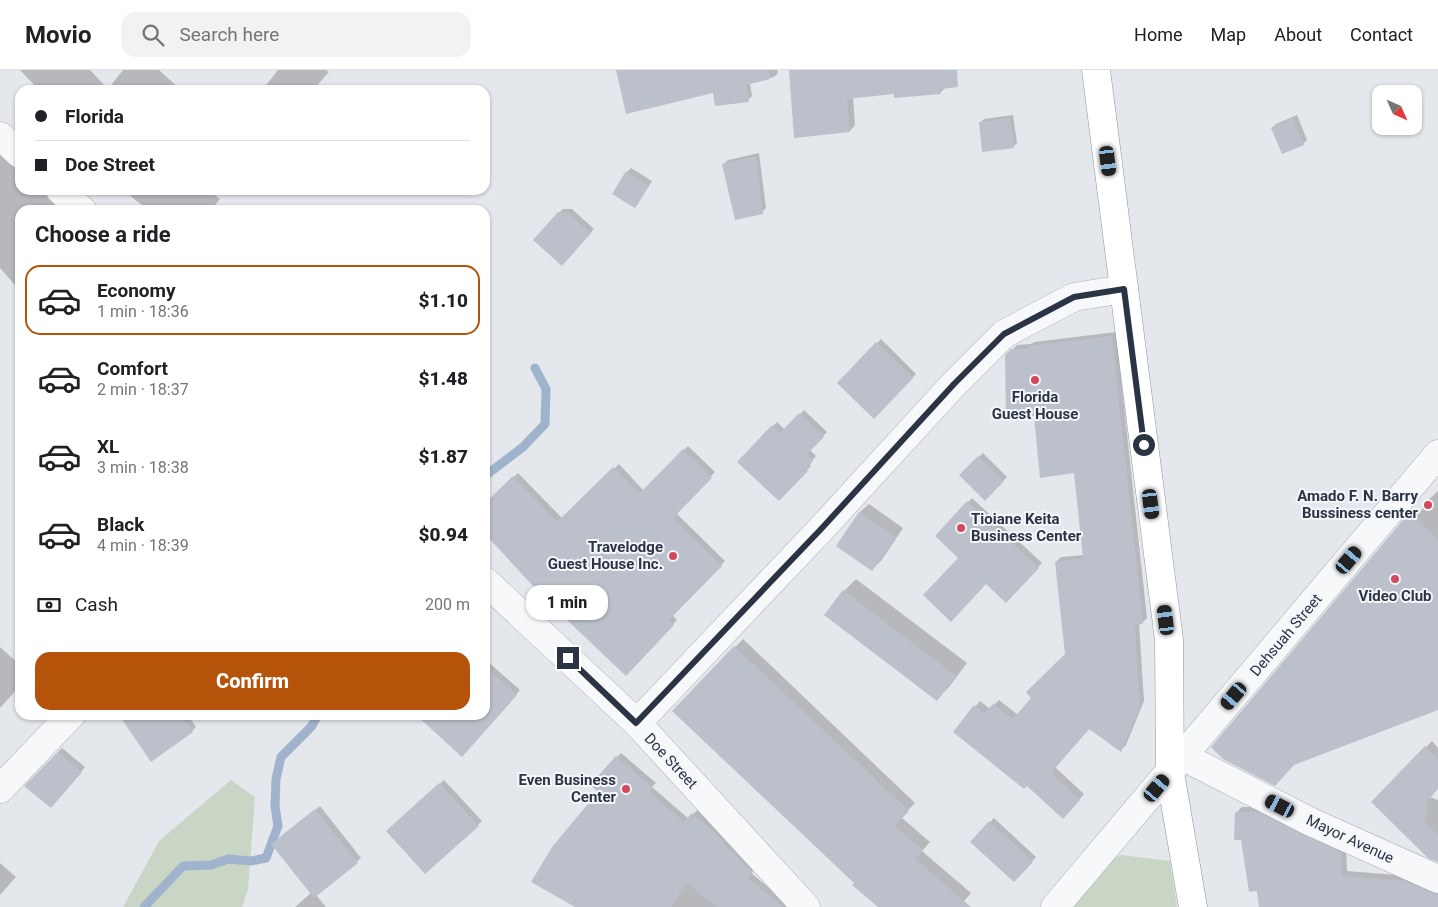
<!DOCTYPE html>
<meta charset="utf-8">
<style>
:root{--surface:#fff;--page:#f2f2f2;--text:#202124;--muted:#757577;--line:#e0e0e0;--accent:#b45309}
body{margin:0;font-family:Roboto,sans-serif;background:var(--page);color:var(--text);height:100vh;display:flex;flex-direction:column;font-size:19px;white-space:nowrap}
*{box-sizing:border-box;margin:0}
p{font-size:16px;color:var(--muted)}
.icon{flex:none;width:28px;height:28px;fill:none;stroke:currentColor;stroke-width:2;stroke-linecap:round;stroke-linejoin:round}
.map{position:relative;flex:1;overflow:hidden}
.details{position:absolute;left:15px;top:135px;width:475px;height:515px;display:flex;flex-direction:column;background:var(--surface);border-radius:15px;box-shadow:0 1px 4px #0004}
.details>*{flex:none}
.guide{position:absolute;left:15px;top:15px;width:475px;height:110px;border-radius:15px;box-shadow:0 1px 4px #0004;display:grid;align-content:center;height:110px;padding:0 20px;background:var(--surface)}
.needle{width:32px;rotate:135deg}
.fabs{position:absolute;left:1372px;top:15px;display:grid;gap:10px}
.fabs a{display:grid;place-items:center;width:50px;height:50px;border-radius:10px;background:var(--surface);box-shadow:0 1px 4px #0004;font-size:25px}
.end{position:absolute;width:22px;height:22px;margin:-11px;border:6px solid #2b3445;background:#fff;box-shadow:0 0 0 2px #fff}
.from{border-radius:50%}
.bubble{position:absolute;height:35px;border-radius:15px;background:var(--surface);box-shadow:0 1px 4px #0004;font-size:16px;font-weight:800;line-height:35px;text-align:center}
.car{position:absolute;width:15px;height:30px;margin:-15px -8px;border-radius:6px;box-shadow:0 0 4px 1px #0007;background:linear-gradient(#222 24%,#8ab4d8 0 40%,#222 0 76%,#8ab4d8 0 86%,#222 0)}
.guide b{display:flex;align-items:center;gap:18px;height:48px;font-size:19px}
.guide b+b{border-top:1px solid var(--line)}
.guide i{width:12px;height:12px;background:var(--text)}
ul{padding:0;list-style:none}
li{display:flex;align-items:center;gap:15px;height:70px;margin:0 10px 8px;padding:0 10px;border:2px solid transparent;border-radius:15px}
li div{flex:1}
li b{display:block;font-size:19px}
li em{font-style:normal;font-weight:800}
li.active{border-color:var(--accent)}
li>.icon{width:45px;height:45px;stroke-width:1.5}
h2{padding:0 20px;font-size:22px;line-height:60px}
.pay{display:flex;align-items:center;gap:12px;height:55px;padding:0 20px;font-size:19px}
.pay p{margin-inline-start:auto}
.action{display:flex;gap:10px;margin-top:auto;padding:10px 20px}
.action a{flex:1;height:58px;border-radius:15px;background:var(--accent);color:#fff;font-size:20px;font-weight:800;line-height:58px;text-align:center}
header{display:flex;align-items:center;gap:30px;box-sizing:border-box;height:70px;padding:0 25px;background:var(--surface);border-bottom:1px solid var(--line)}
header strong{font-size:24px}
nav{display:flex;gap:28px;margin-inline-start:auto;font-size:18px}
.search{width:350px;height:45px;background:var(--page);display:flex;align-items:center;gap:12px;box-sizing:border-box;padding:0 18px;border-radius:15px;color:var(--muted);font-size:19px}
.map>svg:first-child{display:block}
.green{fill:#c9d6c5}
.shadow{fill:#0003}
.lines{fill:none;stroke-linecap:round;stroke-linejoin:round}
.stream{stroke:#9fb4cc;stroke-width:9}
.building{fill:#bbc0ca}
.minor-casing{stroke:#a9aeb7;stroke-width:29}
.highway-casing{stroke:#8b94a3;stroke-width:29}
.minor{stroke:#f7f8fa;stroke-width:28}
.highway{stroke:#fff;stroke-width:28}
.route{stroke:#2b3445;stroke-width:6}
.poi-dot{fill:#d1495b;stroke:#f4f6f9;stroke-width:2}
.labels{text-anchor:middle;stroke-width:4;stroke-linejoin:round;paint-order:stroke}
.poi-label{font-size:15px;font-weight:bold;fill:#2b3445;stroke:#f4f6f9;text-anchor:end}
.street-label{font-size:15px;fill:#2b3445;stroke:#f4f6f9}
</style>
<header>
<strong>Movio</strong>
<div class="search"><svg class="icon" aria-label="search" viewBox="0 0 24 24"><circle cx="10" cy="10" r="6"/><path d="M15 15l6 6"/></svg>Search here</div>
<nav><a>Home</a><a>Map</a><a>About</a><a>Contact</a></nav>
</header>
<div class="map">
<svg width="1438" height="837" viewBox="0 0 1438 837">
<rect width="100%" height="100%" fill="#e4e7ec"/>
<g class="green">
<path d="M231 710 255 727 248 820 242 837H123L159 771Z"/>
<path d="M1121 785 1170 791 1177 837H1072L1106 793Z"/>
</g>
<g class="shadow">
<path d="M20 0H90L108 19 123 0H159L181 20H39Z"/>
<path d="M278 0H326L329 2 313 20H264L263 19Z"/>
<path d="M617 0H777L778 3 774 7 750 13 752 26 748 30Z"/>
<path d="M791 0H945L946 17 940 23 895 22 853 27 855 55 850 61Z"/>
<path d="M1013 45 1017 73 1013 77 980 53 984 49Z"/>
<path d="M1297 45 1307 70 1303 74 1272 58 1276 54Z"/>
<path d="M0 80 20 96V120H49L68 140H20V221L0 198Z"/>
<path d="M759 83 766 138 762 142 724 94 728 90Z"/>
<path d="M631 98 652 111 635 137 627 102Z"/>
<path d="M123 120H208L220 129 211 140H148Z"/>
<path d="M563 139H572L594 159 566 190 559 143Z"/>
<path d="M1116 262 1147 548 1142 553H1139L1144 631 1126 675 1121 680 1090 658 1055 697 1084 724 1068 743 955 661 980 631 990 639 999 630 1018 645 1066 584 1056 492 1061 487 1084 485 1075 402 1035 344 1006 286 1017 275 1031 274 1034 272Z"/>
<path d="M881 269 916 304 874 347 839 313Z"/>
<path d="M804 340 827 362 810 380 816 386 809 394 811 396 779 429 739 392 777 352 785 360Z"/>
<path d="M688 376 715 402 676 443 725 491 672 545 677 550 626 604 485 463V435L518 403 562 448 619 394 644 421Z"/>
<path d="M983 383 1007 407 985 429 960 405Z"/>
<path d="M1438 421V610L1410 444 1414 440 1419 444 1428 430Z"/>
<path d="M972 428 1042 493 1006 531 936 466Z"/>
<path d="M869 434 903 458 881 491 872 499 838 475 860 442Z"/>
<path d="M856 509 967 593 949 617 937 629 844 521Z"/>
<path d="M743 569 915 733 901 747 930 772 922 781 971 823 959 837H880L674 641Z"/>
<path d="M0 577 20 595V616L0 638Z"/>
<path d="M485 589 520 620 466 681 422 645H485Z"/>
<path d="M120 645H188L196 657 192 661Z"/>
<path d="M1432 671 1438 678V718L1430 727 1438 730V791L1373 732Z"/>
<path d="M62 678 85 697 55 733 26 716Z"/>
<path d="M621 683 656 713 652 717 689 749 697 740 726 765 756 797 751 803 792 837H577L600 721 617 687Z"/>
<path d="M444 710 482 751 478 755 388 761Z"/>
<path d="M320 736 361 788 316 825 326 837H295L311 823 277 770Z"/>
<path d="M1242 737H1264L1346 777 1347 801 1410 806 1438 818V837H1260L1258 819 1242 769 1236 743Z"/>
<path d="M994 748 1036 787 1014 810 972 772Z"/>
<path d="M0 793 16 807 0 825Z"/>
</g>
<g class="lines">
<g class="stream">
<path d="M485 406 523 377 545 354 546 319 535 298"/>
<path d="M144 837 183 796 211 795 228 789 251 791 266 788 278 756 275 736 276 709 281 687 311 657 318 645"/>
</g>
</g>
<g class="building">
<path d="M616 0H768L770 9 746 15 749 32 715 36 713 23 626 44Z"/>
<path d="M789 0H957L958 17 940 19 941 24 894 28V24L847 29 850 62 794 68Z"/>
<path d="M1010 48 1014 78 982 82 979 52Z"/>
<path d="M1293 48 1304 75 1282 84 1271 58Z"/>
<path d="M756 86 763 144 735 150 722 94Z"/>
<path d="M626 101 649 116 635 138 612 124Z"/>
<path d="M558 142H567L591 163 562 196 533 170Z"/>
<path d="M1112 266 1143 554 1135 555 1140 637 1121 682 1089 659 1051 703 1080 730 1063 749 1027 716 1024 719 953 662 974 635 984 643 993 634 1013 649 1031 628 1026 622 1065 584 1055 492 1083 488 1074 403 1040 408 1034 346 1006 347 1005 285 1011 279H1029L1028 276Z"/>
<path d="M876 272 913 308 874 349 837 313Z"/>
<path d="M799 343 824 367 807 384 813 391 806 399 808 401 779 431 737 392 772 355 780 363Z"/>
<path d="M683 379 712 408 673 448 722 496 669 550 674 555 626 606 546 530 485 464V433L513 406 557 452 613 397 639 424Z"/>
<path d="M978 386 1004 411 985 431 959 405Z"/>
<path d="M967 431 1039 498 1006 533 986 514 951 552 923 525 958 488 935 466Z"/>
<path d="M859 442 896 467 872 501 836 476Z"/>
<path d="M1409 443 1438 469V640L1294 695 1275 716 1223 689 1211 677Z"/>
<path d="M843 520 956 606 937 631 824 545Z"/>
<path d="M734 576 909 741 895 756 923 780 915 789 971 837H878L852 815 854 813 672 641Z"/>
<path d="M485 596 517 625 462 687 416 645H485Z"/>
<path d="M119 645H181L193 662 151 692Z"/>
<path d="M1425 676 1438 690V719L1428 730 1425 754 1438 764V792L1428 788 1371 732Z"/>
<path d="M58 682 82 702 51 738 24 716Z"/>
<path d="M616 686 653 718 649 722 684 752 692 743 722 769 724 771 723 773 753 802 748 808 783 837H717L686 812 671 837H575L531 812 552 777 598 722 590 715Z"/>
<path d="M439 713 479 756 425 804 386 761Z"/>
<path d="M315 739 358 793 314 828 271 774Z"/>
<path d="M1235 742H1258L1341 782 1342 806 1404 811 1432 823 1438 824V837H1259L1257 821 1249 822 1241 770H1234Z"/>
<path d="M989 751 1033 792 1014 812 970 772Z"/>
</g>
<g class="lines">
<g class="minor-casing">
<g id="minor">
<path d="M0 66 20 84"/>
<path d="M60 120 82 140"/>
<path d="M485 511 637 653 806 837"/>
<path d="M637 653 822 458 954 314 1004 264 1074 227 1124 219"/>
<path d="M1184 687 1311 752 1438 809"/>
<path d="M0 719 71 645"/>
<path d="M1055 837 1438 384"/>
</g>
</g>
<g class="highway-casing">
<path id="highway" d="M1096 0 1169 570 1170 703 1193 837"/>
</g>
<use href="#minor" class="minor"/>
<use href="#highway" class="highway"/>
</g>
<g class="lines">
<path class="route" d="M568 588 636 653 822 458 954 314 1004 264 1074 227 1124 219 1144 375"/>
</g>
<g class="poi-dot">
<circle cx="1035" cy="310" r="5"/>
<circle cx="1428" cy="435" r="5"/>
<circle cx="961" cy="458" r="5"/>
<circle cx="673" cy="486" r="5"/>
<circle cx="1395" cy="509" r="5"/>
<circle cx="626" cy="719" r="5"/>
</g>
<g class="labels">
<g class="poi-label">
<text x="1035" y="332" text-anchor="middle">Florida<tspan x="1035" dy="17">Guest House</tspan></text>
<text x="1418" y="431">Amado F. N. Barry<tspan x="1418" dy="17">Bussiness center</tspan></text>
<text x="971" y="454" text-anchor="start">Tioiane Keita<tspan x="971" dy="17">Business Center</tspan></text>
<text x="663" y="482">Travelodge<tspan x="663" dy="17">Guest House Inc.</tspan></text>
<text x="1395" y="531" text-anchor="middle">Video Club</text>
<text x="616" y="715">Even Business<tspan x="616" dy="17">Center</tspan></text>
</g>
<g class="street-label">
<text transform="translate(1286 565) rotate(-50)" y="5">Dehsuah Street</text>
<text transform="translate(671 691) rotate(47)" y="5">Doe Street</text>
<text transform="translate(1350 769) rotate(25)" y="5">Mayor Avenue</text>
</g>
</g>
</svg>
<div class="fabs">
<a><svg class="needle" viewBox="-14 -14 28 28"><path d="M0-13l5 13h-10z" fill="#e53935"/><path d="M0 13l5-13h-10z" fill="#757577"/></svg></a>
</div>
<i class="end from" style="left:1144px;top:375px"></i>
<i class="end" style="left:568px;top:588px"></i>
<div class="bubble" style="left:526px;top:515px;width:82px">1 min</div>
<i class="car" style="left:1108px;top:91px;rotate:173deg"></i>
<i class="car" style="left:1151px;top:434px;rotate:173deg"></i>
<i class="car" style="left:1349px;top:490px;rotate:40deg"></i>
<i class="car" style="left:1166px;top:550px;rotate:353deg"></i>
<i class="car" style="left:1234px;top:626px;rotate:220deg"></i>
<i class="car" style="left:1157px;top:718px;rotate:40deg"></i>
<i class="car" style="left:1280px;top:736px;rotate:297deg"></i>
<div class="guide">
<b><i class="from"></i>Florida</b>
<b><i></i>Doe Street</b>
</div>
<section class="details">
<h2>Choose a ride</h2>
<ul>
<li class="active"><svg class="icon" aria-label="car" viewBox="0 0 24 24"><path d="M5 17H2v-5l4-1 3-4h7l3 4 3 1v5h-3M9 17h6M6 11h13"/><circle cx="7" cy="17" r="2"/><circle cx="17" cy="17" r="2"/></svg><div><b>Economy</b><p>1 min · 18:36</p></div><em>$1.10</em></li>
<li><svg class="icon" aria-label="car" viewBox="0 0 24 24"><path d="M5 17H2v-5l4-1 3-4h7l3 4 3 1v5h-3M9 17h6M6 11h13"/><circle cx="7" cy="17" r="2"/><circle cx="17" cy="17" r="2"/></svg><div><b>Comfort</b><p>2 min · 18:37</p></div><em>$1.48</em></li>
<li><svg class="icon" aria-label="car" viewBox="0 0 24 24"><path d="M5 17H2v-5l4-1 3-4h7l3 4 3 1v5h-3M9 17h6M6 11h13"/><circle cx="7" cy="17" r="2"/><circle cx="17" cy="17" r="2"/></svg><div><b>XL</b><p>3 min · 18:38</p></div><em>$1.87</em></li>
<li><svg class="icon" aria-label="car" viewBox="0 0 24 24"><path d="M5 17H2v-5l4-1 3-4h7l3 4 3 1v5h-3M9 17h6M6 11h13"/><circle cx="7" cy="17" r="2"/><circle cx="17" cy="17" r="2"/></svg><div><b>Black</b><p>4 min · 18:39</p></div><em>$0.94</em></li>
</ul>
<div class="pay"><svg class="icon" aria-label="cash" viewBox="0 0 24 24"><path d="M3 7h18v10H3z"/><circle cx="12" cy="12" r="2"/></svg>Cash<p>200 m</p></div>
<div class="action"><a>Confirm</a></div>
</section>
</div>
